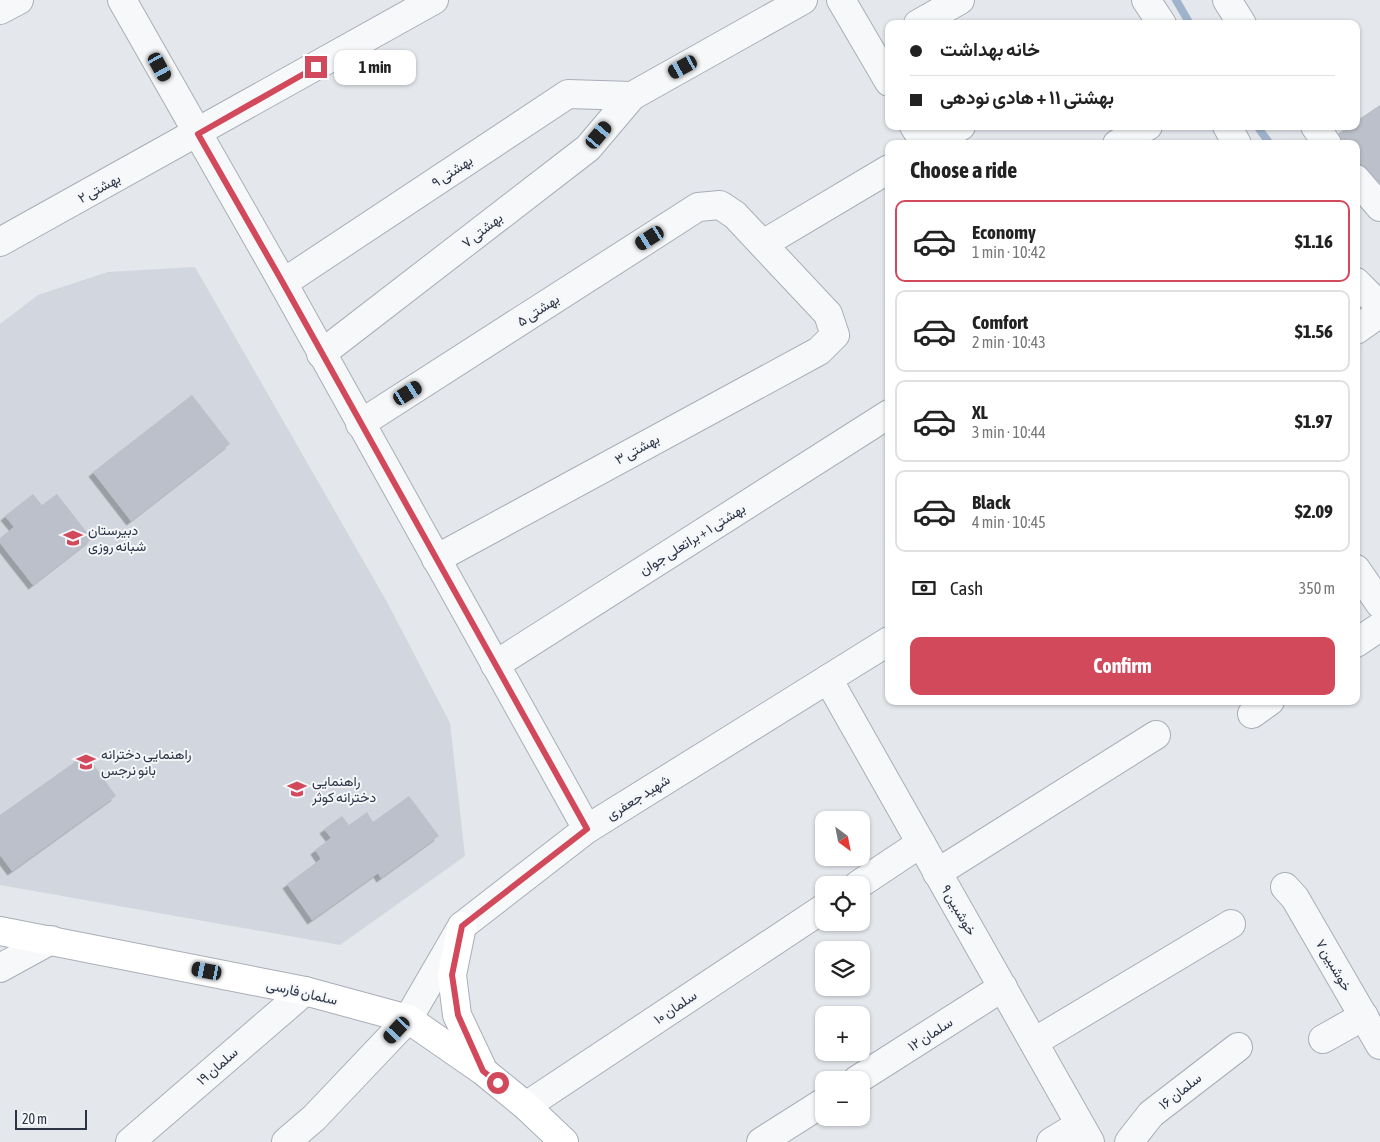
<!DOCTYPE html>
<meta charset="utf-8">
<style>
:root{--surface:#fff;--page:#f2f2f2;--text:#222;--muted:#767676;--line:#e0e0e0;--accent:#d1495b}
body{margin:0;font-family:"Asap Condensed",Vazirmatn,sans-serif;background:var(--page);color:var(--text);height:100vh;display:flex;flex-direction:column;font-size:19px;white-space:nowrap}
*{box-sizing:border-box;margin:0}
p{font-size:16px;color:var(--muted)}
.icon{flex:none;width:28px;height:28px;fill:none;stroke:currentColor;stroke-width:2;stroke-linecap:round;stroke-linejoin:round}
.map{position:relative;flex:1;overflow:hidden}
.panel{position:absolute;left:885px;top:140px;width:475px;height:565px;display:flex;flex-direction:column;background:var(--surface);border-radius:10px;box-shadow:0 1px 4px #0004}
.panel>*{flex:none}
.banner{position:absolute;left:885px;top:20px;width:475px;height:110px;border-radius:10px;box-shadow:0 1px 4px #0004;display:grid;align-content:center;height:110px;padding:0 25px;background:var(--surface)}
.needle{width:32px;rotate:148deg}
.controls{position:absolute;left:815px;top:811px;display:grid;gap:10px}
.controls a{display:grid;place-items:center;width:55px;height:55px;border-radius:10px;background:var(--surface);box-shadow:0 1px 4px #0004;font-size:25px}
.scale{position:absolute;left:15px;bottom:12px;width:72px;box-sizing:border-box;padding-left:5px;border:2px solid #2b3445;border-top:0;font-size:14px;line-height:18px;white-space:nowrap;color:#2b3445;-webkit-text-stroke:4px #f4f6f9;paint-order:stroke}
.end{position:absolute;width:22px;height:22px;margin:-11px;border:6px solid #d1495b;background:#fff;box-shadow:0 0 0 2px #fff}
.from{border-radius:50%}
.bubble{position:absolute;height:35px;border-radius:10px;background:var(--surface);box-shadow:0 1px 4px #0004;font-size:16px;font-weight:700;line-height:35px;text-align:center}
.car{position:absolute;width:15px;height:30px;margin:-15px -8px;border-radius:6px;box-shadow:0 0 4px 1px #0007;background:linear-gradient(#222 24%,#8ab4d8 0 40%,#222 0 76%,#8ab4d8 0 86%,#222 0)}
.banner b{display:flex;align-items:center;gap:18px;height:48px;font-size:19px}
.banner b+b{border-top:1px solid var(--line)}
.banner i{width:12px;height:12px;background:var(--text)}
ul{padding:0;list-style:none}
li{display:flex;align-items:center;gap:15px;height:82px;margin:0 10px 8px;padding:0 15px;border:2px solid var(--line);border-radius:10px}
li div{flex:1}
li b{display:block;font-size:19px}
li em{font-style:normal;font-weight:700}
li.on{border-color:var(--accent)}
li>.icon{width:45px;height:45px;stroke-width:1.5}
h2{padding:0 25px;font-size:22px;line-height:60px}
.pay{display:flex;align-items:center;gap:12px;height:55px;padding:0 25px;font-size:19px}
.pay p{margin-inline-start:auto}
.action{display:flex;gap:10px;margin-top:auto;padding:10px 25px}
.action a{flex:1;height:58px;border-radius:10px;background:var(--accent);color:#fff;font-size:20px;font-weight:700;line-height:58px;text-align:center}
.map>svg:first-child{display:block}
.built{fill:#d2d6de}
.lines{fill:none;stroke-linecap:round;stroke-linejoin:round}
.stream{stroke:#9fb4cc;stroke-width:8}
.building{fill:#bbc0ca;filter:url(#shadow)}
.street-casing{stroke:#a9aeb7;stroke-width:30}
.secondary-casing{stroke:#a9aeb7;stroke-width:30}
.street{stroke:#f7f8fa;stroke-width:28}
.secondary{stroke:#fff;stroke-width:28}
.route{stroke:#d1495b;stroke-width:6}
.labels{text-anchor:middle;stroke-width:4;stroke-linejoin:round;paint-order:stroke}
.street-label{font-size:14px;fill:#2b3445;stroke:#f4f6f9}
.poi-label{font-size:14px;fill:#2b3445;stroke:#f4f6f9;text-anchor:start}
</style>
<div class="map">
<svg width="1380" height="1142" viewBox="0 0 1380 1142">
<defs>
<filter id="shadow"><feDropShadow dx="-4.5" dy="4.5" stdDeviation="0" flood-color="#0004"/></filter>
</defs>
<rect width="100%" height="100%" fill="#e4e7ec"/>
<path class="built" d="M195 267 387 602 450 723 465 856 340 945 0 885V324L38 295 108 272Z"/>
<g class="lines">
<g class="stream">
<path d="M1176 0 1190 24"/>
<path d="M1257 126 1270 144"/>
</g>
</g>
<g class="building">
<path d="M1380 105V184L1356 158V144H1344L1336 135 1349 126H1356V121Z"/>
<path d="M192 395 230 444 131 521 93 472Z"/>
<path d="M33 494 42 505 57 494 92 539 33 585 0 543V538L14 527 5 516Z"/>
<path d="M86 754 116 796 12 871 0 855V815Z"/>
<path d="M409 796 439 836 381 878 378 873 312 920 287 884 321 859 315 850 331 838 324 829 342 816 349 825 367 812 373 822Z"/>
</g>
<g class="lines">
<g class="street-casing">
<g id="street">
<path d="M122 0 283 283 587 829"/>
<path d="M841 0 889 82"/>
<path d="M1146 0 1162 24"/>
<path d="M1227 0 1242 24"/>
<path d="M0 10 19 0"/>
<path d="M918 24 960 0"/>
<path d="M914 126 925 144"/>
<path d="M1227 126 1237 144"/>
<path d="M1315 126 1327 144"/>
<path d="M931 144 961 126"/>
<path d="M1117 144 1148 126"/>
<path d="M1356 179 1380 207"/>
<path d="M0 242 434 0"/>
<path d="M763 244 889 169"/>
<path d="M1356 282 1380 306"/>
<path d="M283 283 568 94 632 96"/>
<path d="M1356 330 1380 313"/>
<path d="M321 354 588 148 632 96 803 0"/>
<path d="M360 424 698 207 720 205 735 215 828 314 835 335 819 351 436 559"/>
<path d="M1356 569 1380 604"/>
<path d="M1356 643 1380 627"/>
<path d="M495 665 889 414"/>
<path d="M828 679 1090 1142"/>
<path d="M1252 714 1270 701"/>
<path d="M937 873 1156 735"/>
<path d="M858 885 921 843"/>
<path d="M1285 887 1295 898 1380 1045"/>
<path d="M0 968 51 940"/>
<path d="M1323 1039 1364 1016"/>
<path d="M1034 1042 1231 924"/>
<path d="M857 1080 1003 987"/>
<path d="M526 1106 824 908"/>
<path d="M130 1142 305 991"/>
<path d="M286 1142 314 1118 408 1019 462 926 587 829 889 641"/>
<path d="M761 1142 824 1102"/>
<path d="M1051 1142 1079 1125"/>
<path d="M1129 1142 1151 1114 1238 1047"/>
</g>
</g>
<g class="secondary-casing">
<g id="secondary">
<path d="M462 926 452 975 457 1015 483 1070"/>
<path d="M0 931 305 991 408 1019 483 1071 526 1106 564 1142"/>
</g>
</g>
<use href="#street" class="street"/>
<use href="#secondary" class="secondary"/>
</g>
<g class="lines">
<path class="route" d="M316 67 198 134 283 283 587 829 462 926 452 975 458 1015 483 1071 498 1083"/>
</g>
<defs>
<g id="school-bare" transform="scale(1.5)"><path d="M0-5L7-2L0 1L-7-2ZM-4 1L0 2.5L4 1V4Q0 6-4 4Z" fill="#d1495b" stroke="#f4f6f9" stroke-width="2.5" paint-order="stroke"/></g>
</defs>
<g fill-rule="evenodd">
<use href="#school-bare" x="73" y="538"/>
<use href="#school-bare" x="86" y="762"/>
<use href="#school-bare" x="297" y="789"/>
</g>
<g class="labels">
<g class="street-label">
<text transform="translate(452 171) rotate(-34)" y="5">بهشتی ۹</text>
<text transform="translate(99 188) rotate(-29)" y="5">بهشتی ۲</text>
<text transform="translate(482 230) rotate(-38)" y="5">بهشتی ۷</text>
<text transform="translate(538 310) rotate(-33)" y="5">بهشتی ۵</text>
<text transform="translate(637 449) rotate(-29)" y="5">بهشتی ۳</text>
<text transform="translate(692 539) rotate(-32)" y="5">بهشتی ۱ + براتعلی جوان</text>
<text transform="translate(638 797) rotate(-32)" y="5">شهید جعفری</text>
<text transform="translate(959 910) rotate(60)" y="5">خوشبین ۹</text>
<text transform="translate(1334 965) rotate(60)" y="5">خوشبین ۷</text>
<text transform="translate(302 992) rotate(13)" y="5">سلمان فارسی</text>
<text transform="translate(675 1007) rotate(-34)" y="5">سلمان ۱۰</text>
<text transform="translate(930 1034) rotate(-33)" y="5">سلمان ۱۲</text>
<text transform="translate(217 1066) rotate(-41)" y="5">سلمان ۱۹</text>
<text transform="translate(1180 1091) rotate(-38)" y="5">سلمان ۱۶</text>
</g>
<g class="poi-label">
<text x="88" y="535">دبیرستان<tspan x="88" dy="16">شبانه روزی</tspan></text>
<text x="101" y="759">راهنمایی دخترانه<tspan x="101" dy="16">بانو نرجس</tspan></text>
<text x="312" y="786">راهنمایی<tspan x="312" dy="16">دخترانه کوثر</tspan></text>
</g>
</g>
</svg>
<div class="controls">
<a><svg class="needle" viewBox="-14 -14 28 28"><path d="M0-13l5 13h-10z" fill="#e53935"/><path d="M0 13l5-13h-10z" fill="#767676"/></svg></a>
<a><svg class="icon" aria-label="locate" viewBox="0 0 24 24"><circle cx="12" cy="12" r="6"/><path d="M12 2v4M12 18v4M2 12h4M18 12h4"/></svg></a>
<a><svg class="icon" aria-label="layers" viewBox="0 0 24 24"><path d="M12 4l9 5-9 5-9-5zM3 14l9 5 9-5"/></svg></a>
<a>+</a>
<a>−</a>
</div>
<div class="scale">20 m</div>
<i class="end from" style="left:498px;top:1083px"></i>
<i class="end" style="left:316px;top:67px"></i>
<div class="bubble" style="left:334px;top:50px;width:82px">1 min</div>
<i class="car" style="left:160px;top:67px;rotate:151deg"></i>
<i class="car" style="left:683px;top:67px;rotate:241deg"></i>
<i class="car" style="left:599px;top:135px;rotate:40deg"></i>
<i class="car" style="left:650px;top:238px;rotate:238deg"></i>
<i class="car" style="left:408px;top:393px;rotate:58deg"></i>
<i class="car" style="left:207px;top:971px;rotate:281deg"></i>
<i class="car" style="left:397px;top:1030px;rotate:223deg"></i>
<div class="banner">
<b><i class="from"></i>خانه بهداشت</b>
<b><i></i>بهشتی ۱۱ + هادی نودهی</b>
</div>
<section class="panel">
<h2>Choose a ride</h2>
<ul>
<li class="on"><svg class="icon" aria-label="car" viewBox="0 0 24 24"><path d="M5 17H2v-5l4-1 3-4h7l3 4 3 1v5h-3M9 17h6M6 11h13"/><circle cx="7" cy="17" r="2"/><circle cx="17" cy="17" r="2"/></svg><div><b>Economy</b><p>1 min · 10:42</p></div><em>$1.16</em></li>
<li><svg class="icon" aria-label="car" viewBox="0 0 24 24"><path d="M5 17H2v-5l4-1 3-4h7l3 4 3 1v5h-3M9 17h6M6 11h13"/><circle cx="7" cy="17" r="2"/><circle cx="17" cy="17" r="2"/></svg><div><b>Comfort</b><p>2 min · 10:43</p></div><em>$1.56</em></li>
<li><svg class="icon" aria-label="car" viewBox="0 0 24 24"><path d="M5 17H2v-5l4-1 3-4h7l3 4 3 1v5h-3M9 17h6M6 11h13"/><circle cx="7" cy="17" r="2"/><circle cx="17" cy="17" r="2"/></svg><div><b>XL</b><p>3 min · 10:44</p></div><em>$1.97</em></li>
<li><svg class="icon" aria-label="car" viewBox="0 0 24 24"><path d="M5 17H2v-5l4-1 3-4h7l3 4 3 1v5h-3M9 17h6M6 11h13"/><circle cx="7" cy="17" r="2"/><circle cx="17" cy="17" r="2"/></svg><div><b>Black</b><p>4 min · 10:45</p></div><em>$2.09</em></li>
</ul>
<div class="pay"><svg class="icon" aria-label="cash" viewBox="0 0 24 24"><path d="M3 7h18v10H3z"/><circle cx="12" cy="12" r="2"/></svg>Cash<p>350 m</p></div>
<div class="action"><a>Confirm</a></div>
</section>
</div>
